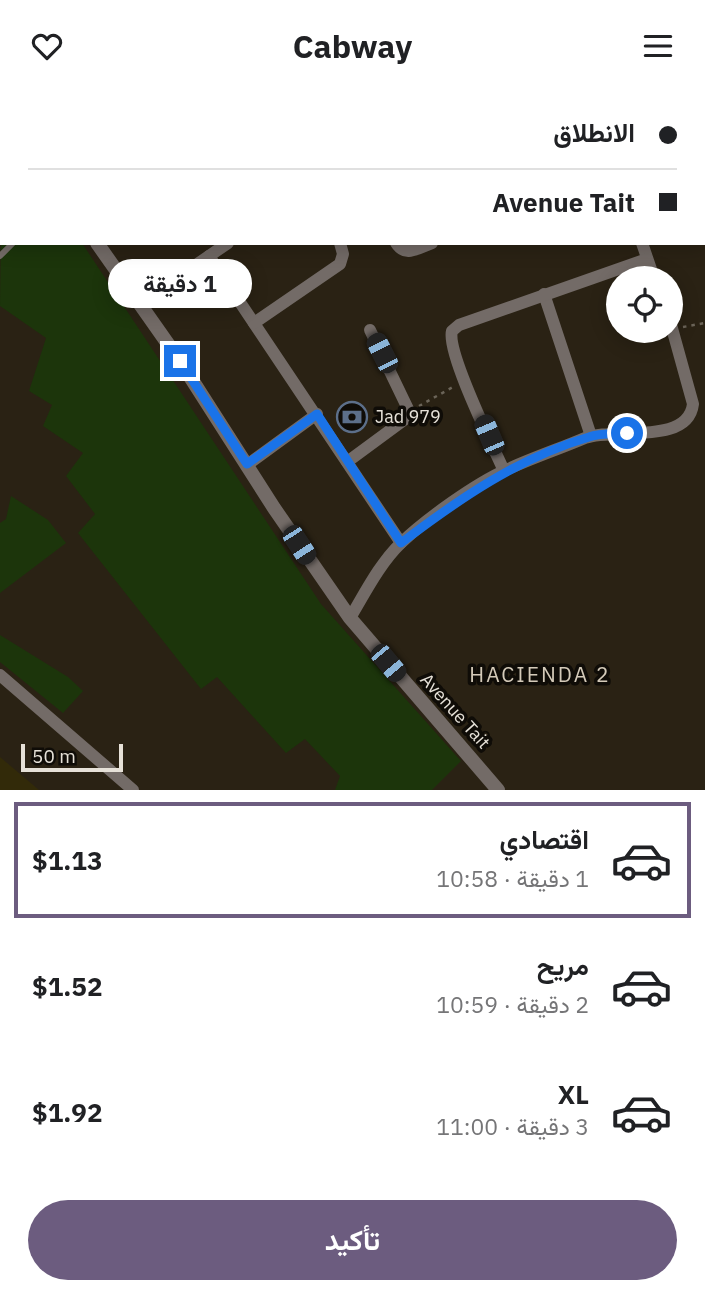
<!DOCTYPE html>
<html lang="ar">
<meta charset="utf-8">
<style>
:root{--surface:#fff;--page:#f6f6f6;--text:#202124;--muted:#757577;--line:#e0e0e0;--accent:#6c5c7f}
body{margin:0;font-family:"IBM Plex Sans",Vazirmatn,sans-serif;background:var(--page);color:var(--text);direction:rtl;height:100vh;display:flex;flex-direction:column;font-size:26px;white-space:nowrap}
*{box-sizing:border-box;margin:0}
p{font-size:23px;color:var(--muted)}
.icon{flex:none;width:38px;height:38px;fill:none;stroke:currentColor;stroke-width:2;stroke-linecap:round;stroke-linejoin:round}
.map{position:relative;height:699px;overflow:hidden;direction:ltr}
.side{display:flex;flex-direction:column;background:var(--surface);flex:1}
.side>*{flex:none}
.guide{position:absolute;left:0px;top:0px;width:705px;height:154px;box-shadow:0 4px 18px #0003;direction:rtl;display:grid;align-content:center;height:154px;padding:0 28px;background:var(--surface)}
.tools{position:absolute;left:606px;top:175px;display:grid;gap:14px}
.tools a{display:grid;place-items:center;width:77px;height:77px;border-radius:50%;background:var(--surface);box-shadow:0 4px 18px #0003;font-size:35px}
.scale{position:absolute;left:21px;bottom:18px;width:102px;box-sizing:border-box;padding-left:7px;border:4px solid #e6e1d8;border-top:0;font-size:19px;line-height:24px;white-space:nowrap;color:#e6e1d8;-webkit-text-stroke:5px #0f0c07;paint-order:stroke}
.end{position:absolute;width:32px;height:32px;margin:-16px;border:9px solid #1a73e8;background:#fff;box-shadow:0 0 0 4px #fff}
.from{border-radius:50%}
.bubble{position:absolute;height:49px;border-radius:24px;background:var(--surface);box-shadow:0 4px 18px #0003;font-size:23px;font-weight:700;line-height:49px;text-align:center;direction:rtl}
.car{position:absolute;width:21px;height:42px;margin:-21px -10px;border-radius:9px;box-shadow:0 0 5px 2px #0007;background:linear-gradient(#222 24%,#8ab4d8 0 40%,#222 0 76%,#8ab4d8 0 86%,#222 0)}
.guide b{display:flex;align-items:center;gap:24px;height:66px;font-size:26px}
.guide b+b{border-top:2px solid var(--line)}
.guide i{width:18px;height:18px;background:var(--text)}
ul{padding:12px 0 0;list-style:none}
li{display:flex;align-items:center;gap:21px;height:116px;margin:0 14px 10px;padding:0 14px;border:4px solid transparent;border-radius:0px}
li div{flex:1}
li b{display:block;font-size:26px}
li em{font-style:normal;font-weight:700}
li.selected{border-color:var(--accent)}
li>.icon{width:63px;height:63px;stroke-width:1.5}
.button{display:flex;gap:14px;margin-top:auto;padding:14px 28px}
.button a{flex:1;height:80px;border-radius:42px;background:var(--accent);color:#fff;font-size:28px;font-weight:700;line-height:80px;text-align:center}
header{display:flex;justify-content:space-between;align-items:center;height:91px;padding:0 28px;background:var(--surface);font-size:32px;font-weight:700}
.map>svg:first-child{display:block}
.green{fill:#1c350b}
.sand{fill:#322a09}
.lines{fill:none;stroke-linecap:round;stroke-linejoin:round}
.path{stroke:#6b6458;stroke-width:2.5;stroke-dasharray:3.5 5;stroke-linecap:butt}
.service{stroke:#736b67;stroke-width:6}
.minor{stroke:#736b67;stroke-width:12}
.tertiary{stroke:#736b67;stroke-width:14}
.route{stroke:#1a73e8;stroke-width:9}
.labels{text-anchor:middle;stroke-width:7;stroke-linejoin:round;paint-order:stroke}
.poi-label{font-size:18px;fill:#e6e1d8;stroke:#0f0c07;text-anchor:start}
.street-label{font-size:18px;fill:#e6e1d8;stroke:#0f0c07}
.quarter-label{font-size:21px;letter-spacing:2px;fill:#d4cab9;stroke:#0f0c07}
</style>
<header><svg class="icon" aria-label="menu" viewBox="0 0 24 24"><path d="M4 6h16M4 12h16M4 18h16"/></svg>Cabway<svg class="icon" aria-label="heart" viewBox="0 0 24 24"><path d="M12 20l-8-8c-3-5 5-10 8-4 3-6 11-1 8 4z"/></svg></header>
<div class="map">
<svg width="705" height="699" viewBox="0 0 705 699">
<rect width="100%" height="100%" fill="#2a2214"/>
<g class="green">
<path d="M2 52V152H82L321 513 461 670 432 699H335L340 685 305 648 286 662 217 586 201 598 78 442 95 423 66 385 83 362 43 335 52 314 29 300 46 247 0 215Z"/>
<path d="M11 405 48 429 66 452 0 502V432L6 428Z"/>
<path d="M0 544 68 586 83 600 63 622 0 571Z"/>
</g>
<path class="sand" d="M0 666 39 699H0Z"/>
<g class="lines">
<g class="path">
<path d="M683 236 705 232"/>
<path d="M419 315 453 296"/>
</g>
<path class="service" d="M0 165 13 152"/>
<g class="minor">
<path d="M355 0V2"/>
<path d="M392 0V2"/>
<path d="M487 0V2"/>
<path d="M300 2 304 0"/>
<path d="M585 2V0"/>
<path d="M396 152C405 167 418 157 432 152"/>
<path d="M642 152 654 187"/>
<path d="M209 165 401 452"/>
<path d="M544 203 591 345"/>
<path d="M139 213 228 152"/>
<path d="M254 232 340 173 343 163 340 152"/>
<path d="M347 371 404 329 409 320 370 239"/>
<path d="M247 374 317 323"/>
<path d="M504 380C493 355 446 261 452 240L459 234 647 168"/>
<path d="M350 527C365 502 380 472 401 452 426 428 475 393 506 379 532 367 559 358 585 347 613 336 688 355 693 313L670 230"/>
<path d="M0 584 133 699"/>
</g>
<g class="tertiary">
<path d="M0 10 2 13"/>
<path d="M97 152 180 270 274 417 350 527 498 699"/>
</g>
</g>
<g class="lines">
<path class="route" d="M180 270 247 373 317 323 401 452C459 408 518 367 589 346 600 342 615 343 627 342"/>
</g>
<defs>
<g id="bank-ring" transform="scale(1.575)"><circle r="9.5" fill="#0f0c07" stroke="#5c6f8a" stroke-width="1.5"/><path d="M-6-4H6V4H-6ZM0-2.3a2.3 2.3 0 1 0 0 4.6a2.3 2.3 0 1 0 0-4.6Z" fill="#5c6f8a"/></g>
</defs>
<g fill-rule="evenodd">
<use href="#bank-ring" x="352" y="326"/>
</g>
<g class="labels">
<g class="poi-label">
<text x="375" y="332">Jad 979</text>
</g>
<g class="street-label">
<text transform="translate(455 620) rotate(48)" y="6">Avenue Tait</text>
</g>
<g class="quarter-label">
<text x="540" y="591">HACIENDA 2</text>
</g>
</g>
</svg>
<div class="tools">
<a><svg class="icon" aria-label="locate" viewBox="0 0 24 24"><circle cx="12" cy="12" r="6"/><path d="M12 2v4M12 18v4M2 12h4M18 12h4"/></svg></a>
</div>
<div class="scale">50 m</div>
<i class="end from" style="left:627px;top:342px"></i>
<i class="end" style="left:180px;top:270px"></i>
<div class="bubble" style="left:108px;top:168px;width:144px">1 دقيقة</div>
<i class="car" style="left:382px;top:262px;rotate:333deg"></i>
<i class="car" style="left:489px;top:344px;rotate:337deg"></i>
<i class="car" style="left:299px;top:454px;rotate:147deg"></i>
<i class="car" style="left:388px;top:572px;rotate:140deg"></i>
<div class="guide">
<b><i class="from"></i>الانطلاق</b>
<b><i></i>Avenue Tait</b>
</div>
</div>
<section class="side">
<ul>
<li class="selected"><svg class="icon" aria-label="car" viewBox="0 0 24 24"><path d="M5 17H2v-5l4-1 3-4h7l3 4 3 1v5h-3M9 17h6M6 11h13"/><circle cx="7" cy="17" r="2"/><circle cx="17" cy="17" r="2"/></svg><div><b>اقتصادي</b><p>1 دقيقة · 10:58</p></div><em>$1.13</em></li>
<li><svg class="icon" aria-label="car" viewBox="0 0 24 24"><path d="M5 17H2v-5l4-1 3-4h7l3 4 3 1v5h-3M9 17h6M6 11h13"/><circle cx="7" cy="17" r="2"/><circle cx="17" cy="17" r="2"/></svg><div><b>مريح</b><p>2 دقيقة · 10:59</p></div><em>$1.52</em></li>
<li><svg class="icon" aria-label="car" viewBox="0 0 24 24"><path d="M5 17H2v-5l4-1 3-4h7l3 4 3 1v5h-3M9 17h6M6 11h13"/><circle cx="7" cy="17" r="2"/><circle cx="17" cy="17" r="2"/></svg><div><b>XL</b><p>3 دقيقة · 11:00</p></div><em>$1.92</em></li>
</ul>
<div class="button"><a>تأكيد</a></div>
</section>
